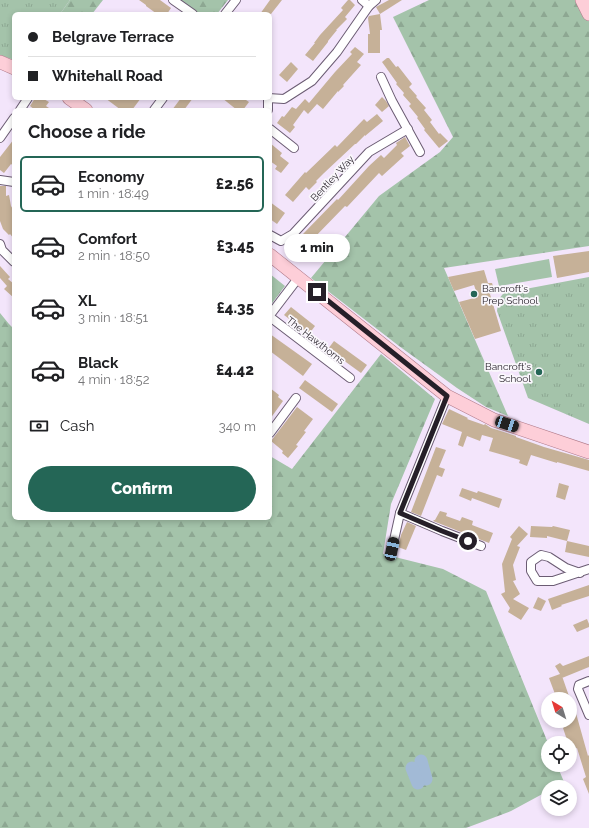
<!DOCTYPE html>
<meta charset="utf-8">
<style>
:root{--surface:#fff;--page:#f6f6f6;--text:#202124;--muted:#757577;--line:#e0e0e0;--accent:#246656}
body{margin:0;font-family:Raleway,sans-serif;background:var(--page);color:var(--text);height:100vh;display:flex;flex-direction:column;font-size:15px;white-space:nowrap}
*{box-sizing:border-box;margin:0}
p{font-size:13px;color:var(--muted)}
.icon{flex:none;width:22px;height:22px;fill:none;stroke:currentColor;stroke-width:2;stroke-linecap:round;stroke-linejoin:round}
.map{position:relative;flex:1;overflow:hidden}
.panel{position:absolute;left:12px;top:108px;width:260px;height:412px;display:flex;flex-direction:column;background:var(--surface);border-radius:6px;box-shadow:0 2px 6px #0003}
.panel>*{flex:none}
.banner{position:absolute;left:12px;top:12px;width:260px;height:88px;border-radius:6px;box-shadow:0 2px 6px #0003;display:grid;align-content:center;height:88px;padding:0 16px;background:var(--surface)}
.needle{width:26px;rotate:322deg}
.controls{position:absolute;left:541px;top:692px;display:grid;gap:8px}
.controls a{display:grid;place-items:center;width:36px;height:36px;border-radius:50%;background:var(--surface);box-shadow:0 2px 6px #0003;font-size:20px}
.end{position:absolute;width:18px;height:18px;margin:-9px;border:5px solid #251f28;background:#fff;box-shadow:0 0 0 2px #fff}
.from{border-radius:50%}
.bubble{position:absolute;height:28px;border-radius:14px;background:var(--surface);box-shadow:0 2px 6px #0003;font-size:13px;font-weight:800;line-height:28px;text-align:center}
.car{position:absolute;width:12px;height:24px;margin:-12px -6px;border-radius:5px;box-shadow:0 0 3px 1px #0007;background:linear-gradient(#222 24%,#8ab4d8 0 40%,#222 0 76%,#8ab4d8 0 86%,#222 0)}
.banner b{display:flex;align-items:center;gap:14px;height:38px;font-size:15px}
.banner b+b{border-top:1px solid var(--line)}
.banner i{width:10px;height:10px;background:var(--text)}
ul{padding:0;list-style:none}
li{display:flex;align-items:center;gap:12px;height:56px;margin:0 8px 6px;padding:0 8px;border:2px solid transparent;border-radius:6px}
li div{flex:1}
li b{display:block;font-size:15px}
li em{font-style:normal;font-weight:800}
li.active{border-color:var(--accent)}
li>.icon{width:36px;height:36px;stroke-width:1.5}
h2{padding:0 16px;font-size:18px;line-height:48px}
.pay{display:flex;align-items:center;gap:10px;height:44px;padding:0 16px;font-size:15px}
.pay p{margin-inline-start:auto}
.button{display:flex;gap:8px;margin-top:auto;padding:8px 16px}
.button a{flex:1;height:46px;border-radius:24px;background:var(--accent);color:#fff;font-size:16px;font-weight:800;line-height:46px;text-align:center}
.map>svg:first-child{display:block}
.grass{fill:url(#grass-tufts)}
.forest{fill:url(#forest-firs)}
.garden{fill:#a4c3aa}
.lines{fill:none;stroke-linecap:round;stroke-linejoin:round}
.river{stroke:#a2bad6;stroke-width:13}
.building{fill:#c6b198}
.street-casing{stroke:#6b5c73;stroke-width:10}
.primary-casing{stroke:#b17b8a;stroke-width:14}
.street{stroke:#fff;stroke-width:8}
.primary{stroke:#fdced8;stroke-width:13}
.route{stroke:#251f28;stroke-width:5}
.poi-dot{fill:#246656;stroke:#faf7fc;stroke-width:1.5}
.labels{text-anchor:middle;stroke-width:3.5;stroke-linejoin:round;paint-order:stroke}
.street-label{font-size:10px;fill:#251f28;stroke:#faf7fc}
.poi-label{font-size:10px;fill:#251f28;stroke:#faf7fc;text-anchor:start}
</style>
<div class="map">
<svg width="589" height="828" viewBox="0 0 589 828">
<defs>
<pattern id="grass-tufts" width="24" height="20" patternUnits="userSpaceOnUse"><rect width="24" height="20" fill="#a4c3aa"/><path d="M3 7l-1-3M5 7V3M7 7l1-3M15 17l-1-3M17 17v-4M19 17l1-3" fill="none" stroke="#8da792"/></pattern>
<pattern id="forest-firs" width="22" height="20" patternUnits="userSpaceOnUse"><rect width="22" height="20" fill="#a4c3aa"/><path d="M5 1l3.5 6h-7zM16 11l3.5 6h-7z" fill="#8da792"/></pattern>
</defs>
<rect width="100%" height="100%" fill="#f3e5fb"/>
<g class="grass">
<path d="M0 0H70L60 14H14V60L0 55Z"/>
<path d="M589 277V424L528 398 497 311C498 304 498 298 504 293Z"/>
</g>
<g class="forest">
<path d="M70 0H103L92 14H60Z"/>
<path d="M178 0H228L217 14H197Z"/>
<path d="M429 0H589V246L444 268 508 416 486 407 457 388 399 346 311 278 379 196 440 152 453 137 393 17Z"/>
<path d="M270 274 285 286 270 306Z"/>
<path d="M0 313 9 324 14 329V518H270V456L292 469 381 354 435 399 391 504 383 554 443 569 486 591 548 743V765H557L564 782 555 787H548V791L511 811 466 828H0Z"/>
</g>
<path class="garden" d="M549 259 552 277 499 286 495 269Z"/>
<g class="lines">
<g class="river">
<path d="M421 761 426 779"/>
<path d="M412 768 418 783"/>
</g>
</g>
<g class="building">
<path d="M139 0H160L171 8 167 14H157L146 6V5Z"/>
<path d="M270 0H282L271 14H260Z"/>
<path d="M348 0H350L355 5 345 17 347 19 336 30H337L328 41V42L313 61 305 55 315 43H314L320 35 343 10 341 8Z"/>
<path d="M389 0H402L380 14 376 7Z"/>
<path d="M380 14 382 30H380V53H368V34H370L368 18 369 16Z"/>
<path d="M355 47 364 54 357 62 361 65 343 85 344 86 338 92V91L323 109 317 104 308 114 304 110 293 125 295 127 290 133 277 123 282 116 284 117 292 107 296 109 305 99 309 103 335 72 352 54 350 52Z"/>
<path d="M387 58H389L396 67 398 66 412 84 409 87 417 96 416 97 426 108 424 110 432 120 430 122 439 134 440 133 448 141 439 148 424 130 425 129 417 118 418 117 409 106 411 104 403 95 404 93 396 84 397 83 382 62Z"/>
<path d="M291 62 298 69 287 82 279 75Z"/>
<path d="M382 97 386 101 389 106 382 112 375 105Z"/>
<path d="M35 98H42L49 102 46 106 52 110H35L30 106Z"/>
<path d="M105 98H141L132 110H121Z"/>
<path d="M181 98H193L184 110H172Z"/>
<path d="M222 98H243L249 102 243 110H237Z"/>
<path d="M377 114 383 121 365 136V135L356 144H355L324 173 316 181 317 182 309 190 306 187 293 202 285 195 305 172 306 173 335 145 337 147 364 119 367 122Z"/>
<path d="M405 137 410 146 401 153 404 156 382 176 379 173 347 207 345 206 312 240 320 246 305 262 291 249 303 234 337 199 338 200 369 166 381 155 384 158 397 145 396 143Z"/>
<path d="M14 139V166L11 164 4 173 0 170V157Z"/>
<path d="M270 143 282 153 280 156 289 163 281 173 275 169 277 166 270 161Z"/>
<path d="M0 186H6V196L9 195 11 206 14 211V239L10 234 9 235 3 229 0 221Z"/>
<path d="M270 202 285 213 277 224 270 219Z"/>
<path d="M589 251V272L557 278 553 256Z"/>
<path d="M0 266 10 277 8 279 14 284V298L4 289 7 286 0 278Z"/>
<path d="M484 270 488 283H492L495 292 490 294 501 331 475 339 459 302 478 297 474 285 454 291 448 277Z"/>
<path d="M291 307 315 326 309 334 284 315Z"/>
<path d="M270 334 312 364 303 376 270 351Z"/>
<path d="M334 341 367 365 361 373 328 349Z"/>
<path d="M305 380 338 404 332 412 299 388Z"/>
<path d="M270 388 279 395 278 397 283 401 270 419Z"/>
<path d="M297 407 313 419 304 431 306 432 296 445 298 446 288 458 282 453 283 451 271 441Z"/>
<path d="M449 409 468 418 467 419 484 425 485 424 491 428 516 436V437L544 447 589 460V471L557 462V463L531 455 527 466 519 463 520 460 489 451 493 438 482 435 480 441 467 436 463 447 458 445 462 432 442 424Z"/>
<path d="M436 447 446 450 439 467 445 469 442 477 437 475 421 516 411 512Z"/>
<path d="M559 483 569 486 565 500 556 497Z"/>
<path d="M462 488 477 493 478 491 502 499 499 508 472 498 471 501 459 496Z"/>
<path d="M440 511 447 513 446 516 460 521 462 517 473 521 472 525 493 533 489 543 433 521 434 520H435Z"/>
<path d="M407 522 416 526 406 550 398 547 401 535Z"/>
<path d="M519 526 528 534 517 546 520 547 513 565 516 580 513 581 520 594 513 599 529 608 521 620 508 612 510 608 501 594 505 592 502 564 512 539 510 537Z"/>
<path d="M531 526 552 527 553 526 570 530 567 541 547 536V538L530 537Z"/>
<path d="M567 541 589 546V557L565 552Z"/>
<path d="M589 585V596L561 605 562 606 552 610 548 599Z"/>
<path d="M538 597 546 601 541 611 533 608Z"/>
<path d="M587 619 589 624V627L577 632 573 625Z"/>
<path d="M589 656V667L562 678V676L570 699H558L556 694H555L549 678 560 674 555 666 560 663 563 666Z"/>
<path d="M572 699 588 756 589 755V794L583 779 586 777 577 748 570 750V743H568L563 728 564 727 562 721H570V700Z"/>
</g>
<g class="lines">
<g class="street-casing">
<g id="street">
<path d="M173 0 193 14"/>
<path d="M362 0 369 6 376 0"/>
<path d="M225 14 236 0"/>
<path d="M381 77 392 101 420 152"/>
<path d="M268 98 284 99 312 81 337 52 369 6"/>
<path d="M20 110 28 98"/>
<path d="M154 110 163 98"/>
<path d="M268 110V98"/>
<path d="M270 129 294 148"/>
<path d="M0 138 14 118"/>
<path d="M0 180 14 182"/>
<path d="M270 235 281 241 293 234 369 152 408 129"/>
<path d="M0 244 2 250 14 262"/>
<path d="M270 315 299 277"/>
<path d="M270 317 350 378"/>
<path d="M270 433 296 398"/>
<path d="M400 513 442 531 481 546"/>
<path d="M392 549 400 513 447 396"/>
<path d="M580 573 566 568 549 557 541 555 531 562V571L537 581H553L589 569"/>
<path d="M589 681 579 685 578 689 589 715"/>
</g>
</g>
<g class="primary-casing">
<g id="primary">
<path d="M582 0 589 14"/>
<path d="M0 62 14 68"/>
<path d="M69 98 86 110"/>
<path d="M270 255 447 396 494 420 589 452"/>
</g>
</g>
<use href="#street" class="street"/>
<use href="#primary" class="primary"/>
</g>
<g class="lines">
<path class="route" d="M317 292 447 396 400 513 442 531 468 541"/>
</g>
<g class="poi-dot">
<circle cx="474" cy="294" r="4"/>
<circle cx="539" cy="372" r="4"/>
</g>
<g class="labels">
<g class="street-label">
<text transform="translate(332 178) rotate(-47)" y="4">Bentley Way</text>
<text transform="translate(316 340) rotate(38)" y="4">The Hawthorns</text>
</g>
<g class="poi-label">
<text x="482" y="292">Bancroft's<tspan x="482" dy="12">Prep School</tspan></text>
<text x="531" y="370" text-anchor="end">Bancroft's<tspan x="531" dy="12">School</tspan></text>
</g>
</g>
</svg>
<div class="controls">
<a><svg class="needle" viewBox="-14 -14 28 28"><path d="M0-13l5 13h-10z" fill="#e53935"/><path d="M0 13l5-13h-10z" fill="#757577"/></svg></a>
<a><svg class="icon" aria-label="locate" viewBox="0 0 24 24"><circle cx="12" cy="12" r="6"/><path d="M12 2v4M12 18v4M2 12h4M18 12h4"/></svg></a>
<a><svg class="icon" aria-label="layers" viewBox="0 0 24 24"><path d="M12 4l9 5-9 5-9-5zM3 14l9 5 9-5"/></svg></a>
</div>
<i class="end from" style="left:468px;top:541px"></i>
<i class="end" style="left:317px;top:292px"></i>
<div class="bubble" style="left:284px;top:234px;width:66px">1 min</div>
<i class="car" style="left:507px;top:424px;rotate:108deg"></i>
<i class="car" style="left:392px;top:549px;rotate:12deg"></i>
<div class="banner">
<b><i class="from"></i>Belgrave Terrace</b>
<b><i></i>Whitehall Road</b>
</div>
<section class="panel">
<h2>Choose a ride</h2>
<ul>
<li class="active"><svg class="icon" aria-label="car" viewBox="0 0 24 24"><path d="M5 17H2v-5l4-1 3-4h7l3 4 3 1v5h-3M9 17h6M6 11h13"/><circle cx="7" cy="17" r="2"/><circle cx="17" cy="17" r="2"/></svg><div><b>Economy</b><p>1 min · 18:49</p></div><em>£2.56</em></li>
<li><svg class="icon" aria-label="car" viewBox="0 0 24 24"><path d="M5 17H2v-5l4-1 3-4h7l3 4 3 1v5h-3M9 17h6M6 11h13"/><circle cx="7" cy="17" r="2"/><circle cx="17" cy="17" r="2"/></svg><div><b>Comfort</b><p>2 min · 18:50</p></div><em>£3.45</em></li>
<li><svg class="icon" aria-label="car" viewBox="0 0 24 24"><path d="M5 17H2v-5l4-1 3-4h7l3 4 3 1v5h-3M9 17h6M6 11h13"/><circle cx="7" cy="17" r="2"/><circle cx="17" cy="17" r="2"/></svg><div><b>XL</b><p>3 min · 18:51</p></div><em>£4.35</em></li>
<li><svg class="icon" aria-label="car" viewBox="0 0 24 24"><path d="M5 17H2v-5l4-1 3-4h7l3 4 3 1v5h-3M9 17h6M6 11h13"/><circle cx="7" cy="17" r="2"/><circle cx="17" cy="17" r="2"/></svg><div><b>Black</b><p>4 min · 18:52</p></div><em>£4.42</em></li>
</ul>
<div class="pay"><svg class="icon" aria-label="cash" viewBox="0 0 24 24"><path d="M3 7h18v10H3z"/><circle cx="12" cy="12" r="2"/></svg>Cash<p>340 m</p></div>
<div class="button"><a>Confirm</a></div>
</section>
</div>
